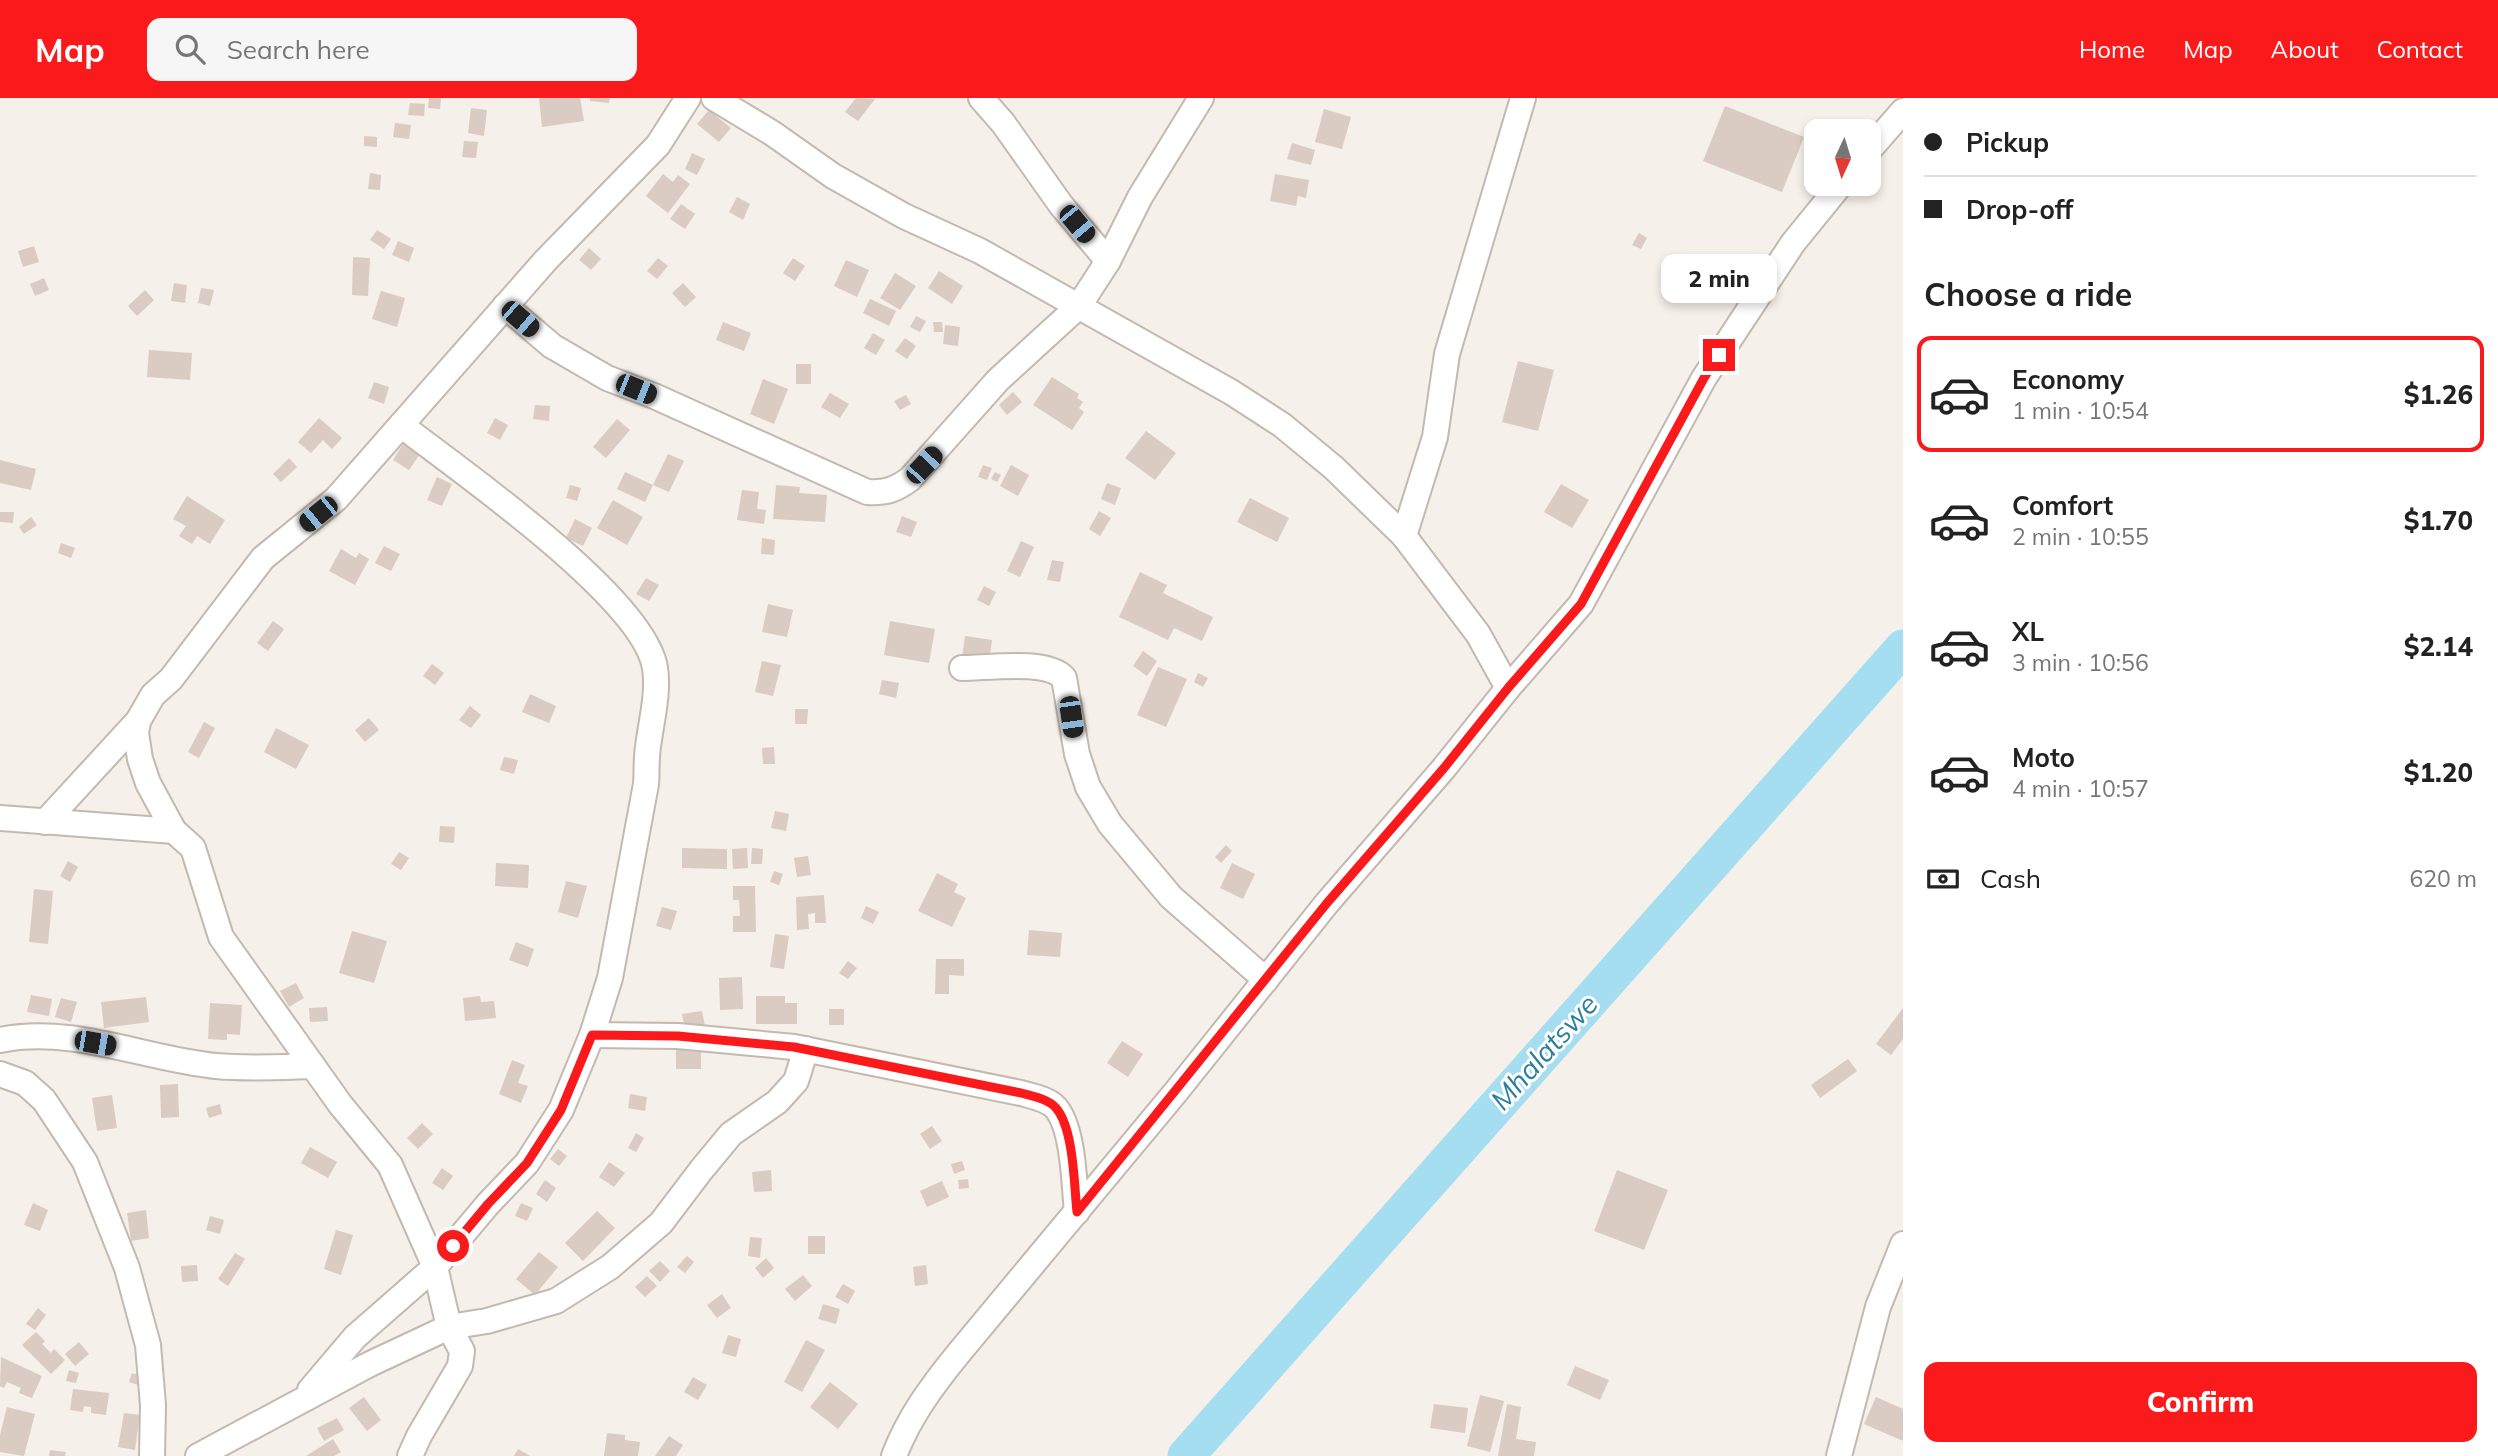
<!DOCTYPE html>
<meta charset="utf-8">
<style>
:root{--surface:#fff;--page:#f6f6f6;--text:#222;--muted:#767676;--line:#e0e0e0;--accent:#fb1a1b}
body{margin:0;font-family:Mulish,sans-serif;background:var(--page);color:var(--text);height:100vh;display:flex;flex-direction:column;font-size:26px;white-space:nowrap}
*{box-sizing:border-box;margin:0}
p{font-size:23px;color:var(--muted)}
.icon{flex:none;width:38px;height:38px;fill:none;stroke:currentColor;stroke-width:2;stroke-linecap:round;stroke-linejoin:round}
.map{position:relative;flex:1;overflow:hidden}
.drawer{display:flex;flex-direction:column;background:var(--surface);width:595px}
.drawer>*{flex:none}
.hud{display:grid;align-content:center;height:154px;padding:0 21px;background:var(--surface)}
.needle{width:46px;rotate:184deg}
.controls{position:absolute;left:1804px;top:21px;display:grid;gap:14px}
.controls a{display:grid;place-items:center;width:77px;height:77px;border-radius:14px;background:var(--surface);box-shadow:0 4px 10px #0003;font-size:35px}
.end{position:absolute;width:32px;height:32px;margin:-16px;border:9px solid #fb1a1b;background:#fff;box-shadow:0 0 0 4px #fff}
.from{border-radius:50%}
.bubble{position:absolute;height:49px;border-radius:14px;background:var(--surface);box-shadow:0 4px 10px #0003;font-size:23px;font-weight:800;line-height:49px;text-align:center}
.car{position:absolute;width:21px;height:42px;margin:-21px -10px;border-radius:9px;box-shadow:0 0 5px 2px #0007;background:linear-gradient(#222 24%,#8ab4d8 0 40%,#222 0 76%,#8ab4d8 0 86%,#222 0)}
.hud b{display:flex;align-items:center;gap:24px;height:66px;font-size:26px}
.hud b+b{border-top:2px solid var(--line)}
.hud i{width:18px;height:18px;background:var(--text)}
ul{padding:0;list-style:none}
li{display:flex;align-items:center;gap:21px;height:116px;margin:0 14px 10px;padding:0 7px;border:4px solid transparent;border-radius:14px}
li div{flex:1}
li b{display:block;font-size:26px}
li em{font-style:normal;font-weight:800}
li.on{border-color:var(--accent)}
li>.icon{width:63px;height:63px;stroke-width:1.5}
h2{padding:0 21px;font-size:32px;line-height:84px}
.pay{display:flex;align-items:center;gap:18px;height:77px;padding:0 21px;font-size:26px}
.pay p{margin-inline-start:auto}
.primary-button{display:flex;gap:14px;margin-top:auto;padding:14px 21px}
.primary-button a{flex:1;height:80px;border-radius:14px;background:var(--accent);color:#fff;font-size:28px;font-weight:800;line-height:80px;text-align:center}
header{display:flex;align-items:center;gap:42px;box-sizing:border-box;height:98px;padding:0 35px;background:var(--accent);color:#fff}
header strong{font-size:33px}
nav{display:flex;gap:38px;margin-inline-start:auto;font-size:24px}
.search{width:490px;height:63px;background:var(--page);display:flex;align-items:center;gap:18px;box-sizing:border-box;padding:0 24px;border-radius:14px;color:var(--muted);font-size:26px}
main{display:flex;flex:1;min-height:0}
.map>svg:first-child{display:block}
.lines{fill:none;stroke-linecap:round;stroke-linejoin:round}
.river{stroke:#a6def1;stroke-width:37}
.building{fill:#daccc2}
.minor-casing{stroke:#c4b9af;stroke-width:28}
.minor{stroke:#fff;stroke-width:24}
.route{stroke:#fb1a1b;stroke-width:9}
.labels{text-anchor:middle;stroke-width:6;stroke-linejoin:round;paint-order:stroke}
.water-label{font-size:28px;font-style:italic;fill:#2a7f9e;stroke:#fff}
</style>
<header>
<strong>Map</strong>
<div class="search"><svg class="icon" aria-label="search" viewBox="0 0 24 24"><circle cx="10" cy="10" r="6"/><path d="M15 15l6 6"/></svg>Search here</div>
<nav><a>Home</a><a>Map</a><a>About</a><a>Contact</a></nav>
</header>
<main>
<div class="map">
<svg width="1903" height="1358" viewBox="0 0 1903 1358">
<rect width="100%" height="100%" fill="#f5f0e9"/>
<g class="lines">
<path class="river" d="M1186 1358 1903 550"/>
</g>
<g class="building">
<path d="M429 0H441L440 11 428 10Z"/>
<path d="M539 0H580L584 23 542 29Z"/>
<path d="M590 0H610L609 5 590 3Z"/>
<path d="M856 0 875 1 858 23 845 14Z"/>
<path d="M410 5 425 6 424 18 408 17Z"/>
<path d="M1725 8 1804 39 1782 94 1703 63Z"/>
<path d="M471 10 487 12 484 38 468 35Z"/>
<path d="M1324 11 1351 19 1342 51 1315 44Z"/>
<path d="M709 12 731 30 719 44 697 26Z"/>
<path d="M395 25 411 27 409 41 393 39Z"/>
<path d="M364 38 377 39V49L364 48Z"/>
<path d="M464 43 478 44 476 60 462 59Z"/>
<path d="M1292 45 1315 52 1311 67 1287 61Z"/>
<path d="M692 55 705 61 697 77 685 71Z"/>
<path d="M370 75 381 77 380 92 368 91Z"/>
<path d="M663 76 673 84 678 77 690 86 668 115 646 98Z"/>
<path d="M1275 76 1309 82 1306 100 1298 98 1296 108 1270 103Z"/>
<path d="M737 99 750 106 743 122 729 114Z"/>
<path d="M681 106 695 116 685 131 670 121Z"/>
<path d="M377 132 391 141 384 151 370 142Z"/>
<path d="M1639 135 1647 140 1641 151 1632 147Z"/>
<path d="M398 143 414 150 409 164 392 157Z"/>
<path d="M34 148 39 164 23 169 18 153Z"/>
<path d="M589 150 601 161 591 172 579 162Z"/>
<path d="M353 159 370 160 368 198 352 197Z"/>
<path d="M658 160 668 168 657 181 647 173Z"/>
<path d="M793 160 805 168 795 183 783 175Z"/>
<path d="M846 162 869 172 857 199 834 188Z"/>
<path d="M939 173 963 188 952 206 928 190Z"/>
<path d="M895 175 916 188 900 212 880 200Z"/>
<path d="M44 180 49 192 35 198 30 186Z"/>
<path d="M174 185 187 187 185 205 171 203Z"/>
<path d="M683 185 696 199 685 209 672 195Z"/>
<path d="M201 190 214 192 210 208 198 205Z"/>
<path d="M145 192 154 202 137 218 128 208Z"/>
<path d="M381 193 405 200 397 229 372 221Z"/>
<path d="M870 201 896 213 889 228 863 215Z"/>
<path d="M916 218 926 223 920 234 910 229Z"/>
<path d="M723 224 751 235 744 253 716 242Z"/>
<path d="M933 224H942L943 234H934Z"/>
<path d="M945 227 960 229 958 248 943 246Z"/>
<path d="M873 235 885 242 876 257 864 250Z"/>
<path d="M905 240 916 248 907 261 895 253Z"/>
<path d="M149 252 192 255 190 282 147 279Z"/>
<path d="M1518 263 1554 272 1538 333 1502 324Z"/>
<rect x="796" y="266" width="15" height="20"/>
<path d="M1052 279 1079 296 1077 300 1083 304 1079 310 1084 314 1072 332 1033 307Z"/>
<path d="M763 281 788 291 774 326 750 316Z"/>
<path d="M374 284 389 289 384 306 368 300Z"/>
<path d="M1013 294 1022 304 1007 317 999 307Z"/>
<path d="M830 295 849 306 840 320 821 309Z"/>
<path d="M906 297 911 306 900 312 894 303Z"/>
<path d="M535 307 550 308 549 323 533 321Z"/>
<path d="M319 320 342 340 332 351 323 342 311 355 298 344Z"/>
<path d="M495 320 508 327 500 342 487 335Z"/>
<path d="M617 321 630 332 606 360 593 349Z"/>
<path d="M1146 333 1176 355 1155 382 1125 360Z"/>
<path d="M403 346 420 356 409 372 393 362Z"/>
<path d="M668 356 684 363 669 394 653 387 645 404 617 391 625 374 653 387Z"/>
<path d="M289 360 297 369 281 384 273 376Z"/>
<path d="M0 362 36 371 31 392 0 385Z"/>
<path d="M983 367 992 370 987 382 978 379Z"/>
<path d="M1011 367 1029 377 1018 398 1000 388Z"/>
<path d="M995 374 1001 377 997 384 991 381Z"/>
<path d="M437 379 452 386 442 408 427 402Z"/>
<path d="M1107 385 1121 390 1115 407 1101 401Z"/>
<path d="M1561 386 1589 402 1572 430 1544 414Z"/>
<path d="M570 387 581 390 577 403 566 400Z"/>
<path d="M776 387 800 389 799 395 827 397 825 424 773 421Z"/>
<path d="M742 392 759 394 757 411 766 412 764 426 737 422Z"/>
<path d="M187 398 225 422 210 446 197 438 192 446 179 438 186 428 173 421Z"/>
<path d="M1250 400 1289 420 1277 444 1237 424Z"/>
<path d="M613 402 643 419 627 447 597 430Z"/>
<path d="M1099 413 1111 420 1100 438 1089 431Z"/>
<path d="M0 414H14L13 425 0 424Z"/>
<path d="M902 418 917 424 911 439 896 434Z"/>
<path d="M31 419 37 427 24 436 19 429Z"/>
<path d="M575 421 592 430 583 448 566 440Z"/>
<path d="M762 440 775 442 774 457 761 456Z"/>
<path d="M1021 443 1034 449 1020 479 1007 473Z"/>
<path d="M61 445 75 450 71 460 58 455Z"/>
<path d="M384 448 400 456 391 473 375 465Z"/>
<path d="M341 451 356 460 359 455 369 461 355 487 329 473Z"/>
<path d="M1052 462 1064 464 1060 484 1047 482Z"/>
<path d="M1140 474 1167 487 1163 495 1213 519 1202 543 1174 530 1168 542 1119 519Z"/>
<path d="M646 480 659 487 649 503 636 496Z"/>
<path d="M984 488 996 494 989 508 977 502Z"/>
<path d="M768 506 793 512 787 539 762 534Z"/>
<path d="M273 523 284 531 268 553 257 545Z"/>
<path d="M890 523 935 531 929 565 884 557Z"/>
<path d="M965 538 992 542 989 564 962 560Z"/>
<path d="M1143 553 1157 563 1147 578 1133 568Z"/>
<path d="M762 563 781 567 773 598 755 594Z"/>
<path d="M432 566 444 575 435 587 423 578Z"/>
<path d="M1158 569 1187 581 1166 629 1137 617Z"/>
<path d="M1198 575 1208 580 1203 589 1194 584Z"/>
<path d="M882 582 899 585 896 600 879 596Z"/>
<path d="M530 596 556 608 549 625 522 614Z"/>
<path d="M470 608 481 617 471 630 459 622Z"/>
<path d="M795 611H808L807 626H795Z"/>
<path d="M369 620 379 632 365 644 355 632Z"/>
<path d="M204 624 215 630 199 660 188 654Z"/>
<path d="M276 630 309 647 296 671 264 654Z"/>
<path d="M774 649 775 666H763L762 650Z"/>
<path d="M504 659 518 662 514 676 500 672Z"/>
<path d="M775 713 789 716 786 733 771 730Z"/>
<path d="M440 728 455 729 454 745 439 744Z"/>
<path d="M1226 747 1232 753 1221 765 1215 759Z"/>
<path d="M682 750 727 751V771L682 770Z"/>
<path d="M747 750 748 770 733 771 732 751Z"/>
<path d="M752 750 763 751 762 766H751Z"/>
<path d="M399 754 409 760 401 772 391 766Z"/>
<path d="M808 758 811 777 797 779 794 760Z"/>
<path d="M68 763 78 769 70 784 60 778Z"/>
<path d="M496 765 529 767 528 790 495 788Z"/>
<path d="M1232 765 1255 776 1243 801 1220 790Z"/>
<path d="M774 773 783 776 779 787 770 784Z"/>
<path d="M937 775 958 786 954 794 966 800 952 829 918 813Z"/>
<path d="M566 783 587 788 578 820 558 814Z"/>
<path d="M733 788H755L756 834H733V818H740L739 802H733Z"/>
<path d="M34 791 53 793 48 846 29 844Z"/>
<path d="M824 797 826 825H815V815L808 816 809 831 797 832 796 799Z"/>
<path d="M866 808 879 814 873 826 861 820Z"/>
<path d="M662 809 677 813 671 832 656 828Z"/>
<path d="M1029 832 1062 835 1060 859 1027 857Z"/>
<path d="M352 833 387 843 374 885 339 875Z"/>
<path d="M775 836 789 838 784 871 770 869Z"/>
<path d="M516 844 534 851 528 869 509 862Z"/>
<path d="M936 861H964V878L949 877V896H935Z"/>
<path d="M848 863 857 870 848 881 839 875Z"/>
<path d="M742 879 743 911 720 912 719 880Z"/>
<path d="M296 885 304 900 289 909 280 893Z"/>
<path d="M31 897 52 901 49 918 27 914Z"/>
<path d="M480 898 481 904 494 903 496 920 465 923 463 900Z"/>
<path d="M756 898H785V905H797V926H756Z"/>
<path d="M146 899 149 924 104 930 101 904Z"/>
<path d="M61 900 77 904 71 924 55 919Z"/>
<path d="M210 905 242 907 240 937 227 936V942L208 941Z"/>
<path d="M327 909 328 923 310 924 309 910Z"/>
<path d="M1903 910V941L1891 957 1876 946Z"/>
<rect x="829" y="911" width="15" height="16"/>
<path d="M702 913 705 928 685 931 682 916Z"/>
<path d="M1122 943 1143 956 1128 979 1107 965Z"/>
<rect x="676" y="952" width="25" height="19"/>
<path d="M1848 961 1857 973 1820 1000 1811 987Z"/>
<path d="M512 962 525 967 518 985 528 988 521 1005 499 996Z"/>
<path d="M178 986 179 1019 161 1020 160 987Z"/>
<path d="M630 996 647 999 645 1013 628 1010Z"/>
<path d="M112 997 117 1030 97 1033 92 1000Z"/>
<path d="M220 1006 222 1016 209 1020 206 1010Z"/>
<path d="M422 1025 433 1036 418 1051 407 1040Z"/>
<path d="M932 1028 942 1043 930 1051 920 1036Z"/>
<path d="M636 1035 644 1040 636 1054 628 1050Z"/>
<path d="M310 1049 337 1064 328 1080 301 1065Z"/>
<path d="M558 1051 567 1058 559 1068 550 1061Z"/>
<path d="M962 1063 965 1072 954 1076 951 1066Z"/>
<path d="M609 1064 625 1075 614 1089 599 1079Z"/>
<path d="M442 1070 453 1078 443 1092 432 1085Z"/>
<path d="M771 1072 772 1093 754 1094 752 1074Z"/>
<path d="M1617 1072 1668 1092 1644 1152 1594 1133Z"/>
<path d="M968 1081 969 1090 959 1091 958 1082Z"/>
<path d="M545 1082 556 1090 547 1104 536 1096Z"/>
<path d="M942 1083 949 1099 927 1109 920 1093Z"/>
<path d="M33 1105 48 1112 40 1133 24 1127Z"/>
<path d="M521 1105 533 1110 527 1123 515 1118Z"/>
<path d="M146 1112 149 1140 131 1143 127 1115Z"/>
<path d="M597 1113 615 1130 583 1163 565 1145Z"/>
<path d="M210 1118 224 1122 220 1136 206 1132Z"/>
<path d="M336 1132 353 1137 341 1177 324 1171Z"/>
<rect x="808" y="1138" width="17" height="18"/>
<path d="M750 1139 762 1140 760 1160 748 1158Z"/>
<path d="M539 1154 558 1169 535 1197 516 1181Z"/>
<path d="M235 1155 245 1161 228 1188 218 1181Z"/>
<path d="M687 1158 694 1164 685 1175 677 1169Z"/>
<path d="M766 1160 774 1170 763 1180 755 1170Z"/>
<path d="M660 1163 670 1173 660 1184 649 1173Z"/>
<path d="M197 1167 198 1183 182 1184 181 1168Z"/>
<path d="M926 1167 928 1186 915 1188 913 1169Z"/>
<path d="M803 1177 812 1188 795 1203 785 1191Z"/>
<path d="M647 1178 657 1188 645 1199 635 1189Z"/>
<path d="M843 1186 855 1193 848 1206 835 1199Z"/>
<path d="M722 1196 731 1210 717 1220 707 1207Z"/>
<path d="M823 1206 840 1211 836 1226 818 1221Z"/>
<path d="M38 1210 46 1217 35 1232 26 1226Z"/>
<path d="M36 1234 45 1243 42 1246 51 1255 54 1251 65 1262 51 1276 22 1247Z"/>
<path d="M728 1237 741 1241 736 1259 722 1255Z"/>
<path d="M806 1242 825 1252 802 1294 784 1284Z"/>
<path d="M79 1244 89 1256 75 1268 65 1256Z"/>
<path d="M1 1259 42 1278 32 1300 19 1295 21 1290 7 1284 4 1290 0 1288Z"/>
<path d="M1575 1268 1609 1282 1600 1302 1567 1287Z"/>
<path d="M69 1272 79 1275 76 1285 66 1283Z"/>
<path d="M132 1275 141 1278 138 1287 129 1284Z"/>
<path d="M693 1279 707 1287 698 1302 684 1294Z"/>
<path d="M830 1284 858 1306 838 1331 810 1309Z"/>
<path d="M73 1291 109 1295 106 1317 91 1315V1309L84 1308 83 1314 70 1312Z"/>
<path d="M1480 1297 1504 1303 1490 1354 1467 1348Z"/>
<path d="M364 1299 381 1322 367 1333 349 1310Z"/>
<path d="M1876 1299 1903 1311V1343L1864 1326Z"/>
<path d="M1434 1306 1468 1310 1465 1335 1430 1330Z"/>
<path d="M1507 1306 1521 1309 1516 1341 1536 1344 1534 1358H1498Z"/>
<path d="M7 1309 35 1316 24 1358 0 1354V1337Z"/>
<path d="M124 1315 140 1317 135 1352 118 1349Z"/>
<path d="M337 1320 344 1332 324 1343 317 1330Z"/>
<path d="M607 1335 625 1337V1342L640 1344 638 1358H604Z"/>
<path d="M669 1338 683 1347 676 1358H655Z"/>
<path d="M333 1341 341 1354 334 1358H306Z"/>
<path d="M518 1351 530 1358H514Z"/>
<path d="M50 1352 66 1354 65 1358H49Z"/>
</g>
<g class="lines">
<g class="minor-casing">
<g id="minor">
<path d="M714 0 772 35 833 78 904 118 980 153 1231 294 1282 327 1334 370 1404 438 1478 536 1508 590"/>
<path d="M981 0 1003 25 1061 107 1108 163"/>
<path d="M1869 52 1903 13"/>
<path d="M505 208 552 248 607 280 654 298 867 394C886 395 895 392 910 381L998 282 1079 208 1108 163 1140 99 1201 0"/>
<path d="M1404 438 1435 339 1447 256 1523 0"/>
<path d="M962 570C987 570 1047 561 1064 580L1077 656 1088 689 1110 726 1171 799 1266 882"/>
<path d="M0 720 174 733"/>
<path d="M45 724 138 623"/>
<path d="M592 937 678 938 794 949 1021 995C1032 998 1048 1001 1056 1010 1074 1032 1074 1087 1077 1114"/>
<path d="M0 942C72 927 145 961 216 968 248 971 281 969 313 968"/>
<path d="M0 976 25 985 44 1002 85 1064 127 1170 148 1247 153 1307 152 1358"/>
<path d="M310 1292 355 1239 435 1169 488 1106 527 1065 561 1012 592 937 610 880 646 686C647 674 646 661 648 649 651 624 659 595 655 570 644 500 459 372 401 327"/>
<path d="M198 1358 370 1266 449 1229 435 1169 390 1067 340 1006 221 839 193 750 174 733 148 685 140 661 136 635 138 623 153 597 171 581 263 460 336 401 546 162 658 47 688 0"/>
<path d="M410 1358 419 1338 460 1268 462 1253 449 1229 487 1223 556 1203 610 1169 661 1125 702 1071 731 1036 777 1004 787 993 796 983 806 951"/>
<path d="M894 1358C909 1319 932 1288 958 1256L1175 995 1327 805 1444 670 1508 590 1581 506 1704 280 1793 145 1841 86"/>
<path d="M1839 1358 1878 1209 1903 1146"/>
</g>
</g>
<use href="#minor" class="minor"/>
</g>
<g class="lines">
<path class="route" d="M453 1148 488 1106 527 1065 561 1012 592 937 678 938 794 949 1021 995C1032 998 1049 1001 1056 1010 1074 1031 1074 1087 1077 1114L1327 805 1444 670 1508 590 1581 506 1704 280 1719 257"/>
</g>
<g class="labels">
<g class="water-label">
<text transform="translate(1544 954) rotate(-48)" y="10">Mhalatswe</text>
</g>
</g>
</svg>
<div class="controls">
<a><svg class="needle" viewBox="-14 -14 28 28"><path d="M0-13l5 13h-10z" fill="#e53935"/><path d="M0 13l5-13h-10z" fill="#767676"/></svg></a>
</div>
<i class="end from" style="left:453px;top:1148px"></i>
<i class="end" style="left:1719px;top:257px"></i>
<div class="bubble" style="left:1661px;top:156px;width:116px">2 min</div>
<i class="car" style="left:1077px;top:126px;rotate:140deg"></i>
<i class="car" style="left:520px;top:221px;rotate:131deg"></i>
<i class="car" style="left:636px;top:291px;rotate:112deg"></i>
<i class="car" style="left:924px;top:367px;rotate:43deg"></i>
<i class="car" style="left:318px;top:416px;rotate:231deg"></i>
<i class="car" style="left:1071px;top:619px;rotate:172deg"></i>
<i class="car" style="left:95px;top:945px;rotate:100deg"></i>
</div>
<section class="drawer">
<div class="hud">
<b><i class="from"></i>Pickup</b>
<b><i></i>Drop-off</b>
</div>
<h2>Choose a ride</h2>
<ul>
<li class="on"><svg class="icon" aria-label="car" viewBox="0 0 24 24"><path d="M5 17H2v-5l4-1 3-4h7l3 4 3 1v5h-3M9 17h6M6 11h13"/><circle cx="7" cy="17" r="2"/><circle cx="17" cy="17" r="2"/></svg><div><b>Economy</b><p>1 min · 10:54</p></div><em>$1.26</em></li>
<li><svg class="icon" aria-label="car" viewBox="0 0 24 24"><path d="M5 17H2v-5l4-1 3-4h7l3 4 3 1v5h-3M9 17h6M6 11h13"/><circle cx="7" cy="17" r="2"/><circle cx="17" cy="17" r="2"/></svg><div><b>Comfort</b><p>2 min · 10:55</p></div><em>$1.70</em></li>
<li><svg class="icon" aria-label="car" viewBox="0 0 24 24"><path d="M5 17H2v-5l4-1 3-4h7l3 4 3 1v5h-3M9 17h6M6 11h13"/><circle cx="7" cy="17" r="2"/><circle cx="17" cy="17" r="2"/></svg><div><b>XL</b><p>3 min · 10:56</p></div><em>$2.14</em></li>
<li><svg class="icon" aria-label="car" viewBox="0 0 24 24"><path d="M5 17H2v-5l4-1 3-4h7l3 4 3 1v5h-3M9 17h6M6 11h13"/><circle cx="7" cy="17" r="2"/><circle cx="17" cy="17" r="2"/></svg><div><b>Moto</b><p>4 min · 10:57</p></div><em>$1.20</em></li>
</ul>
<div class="pay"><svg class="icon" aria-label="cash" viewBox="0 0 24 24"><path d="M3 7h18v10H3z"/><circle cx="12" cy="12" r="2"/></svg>Cash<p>620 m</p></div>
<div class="primary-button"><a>Confirm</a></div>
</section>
</main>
